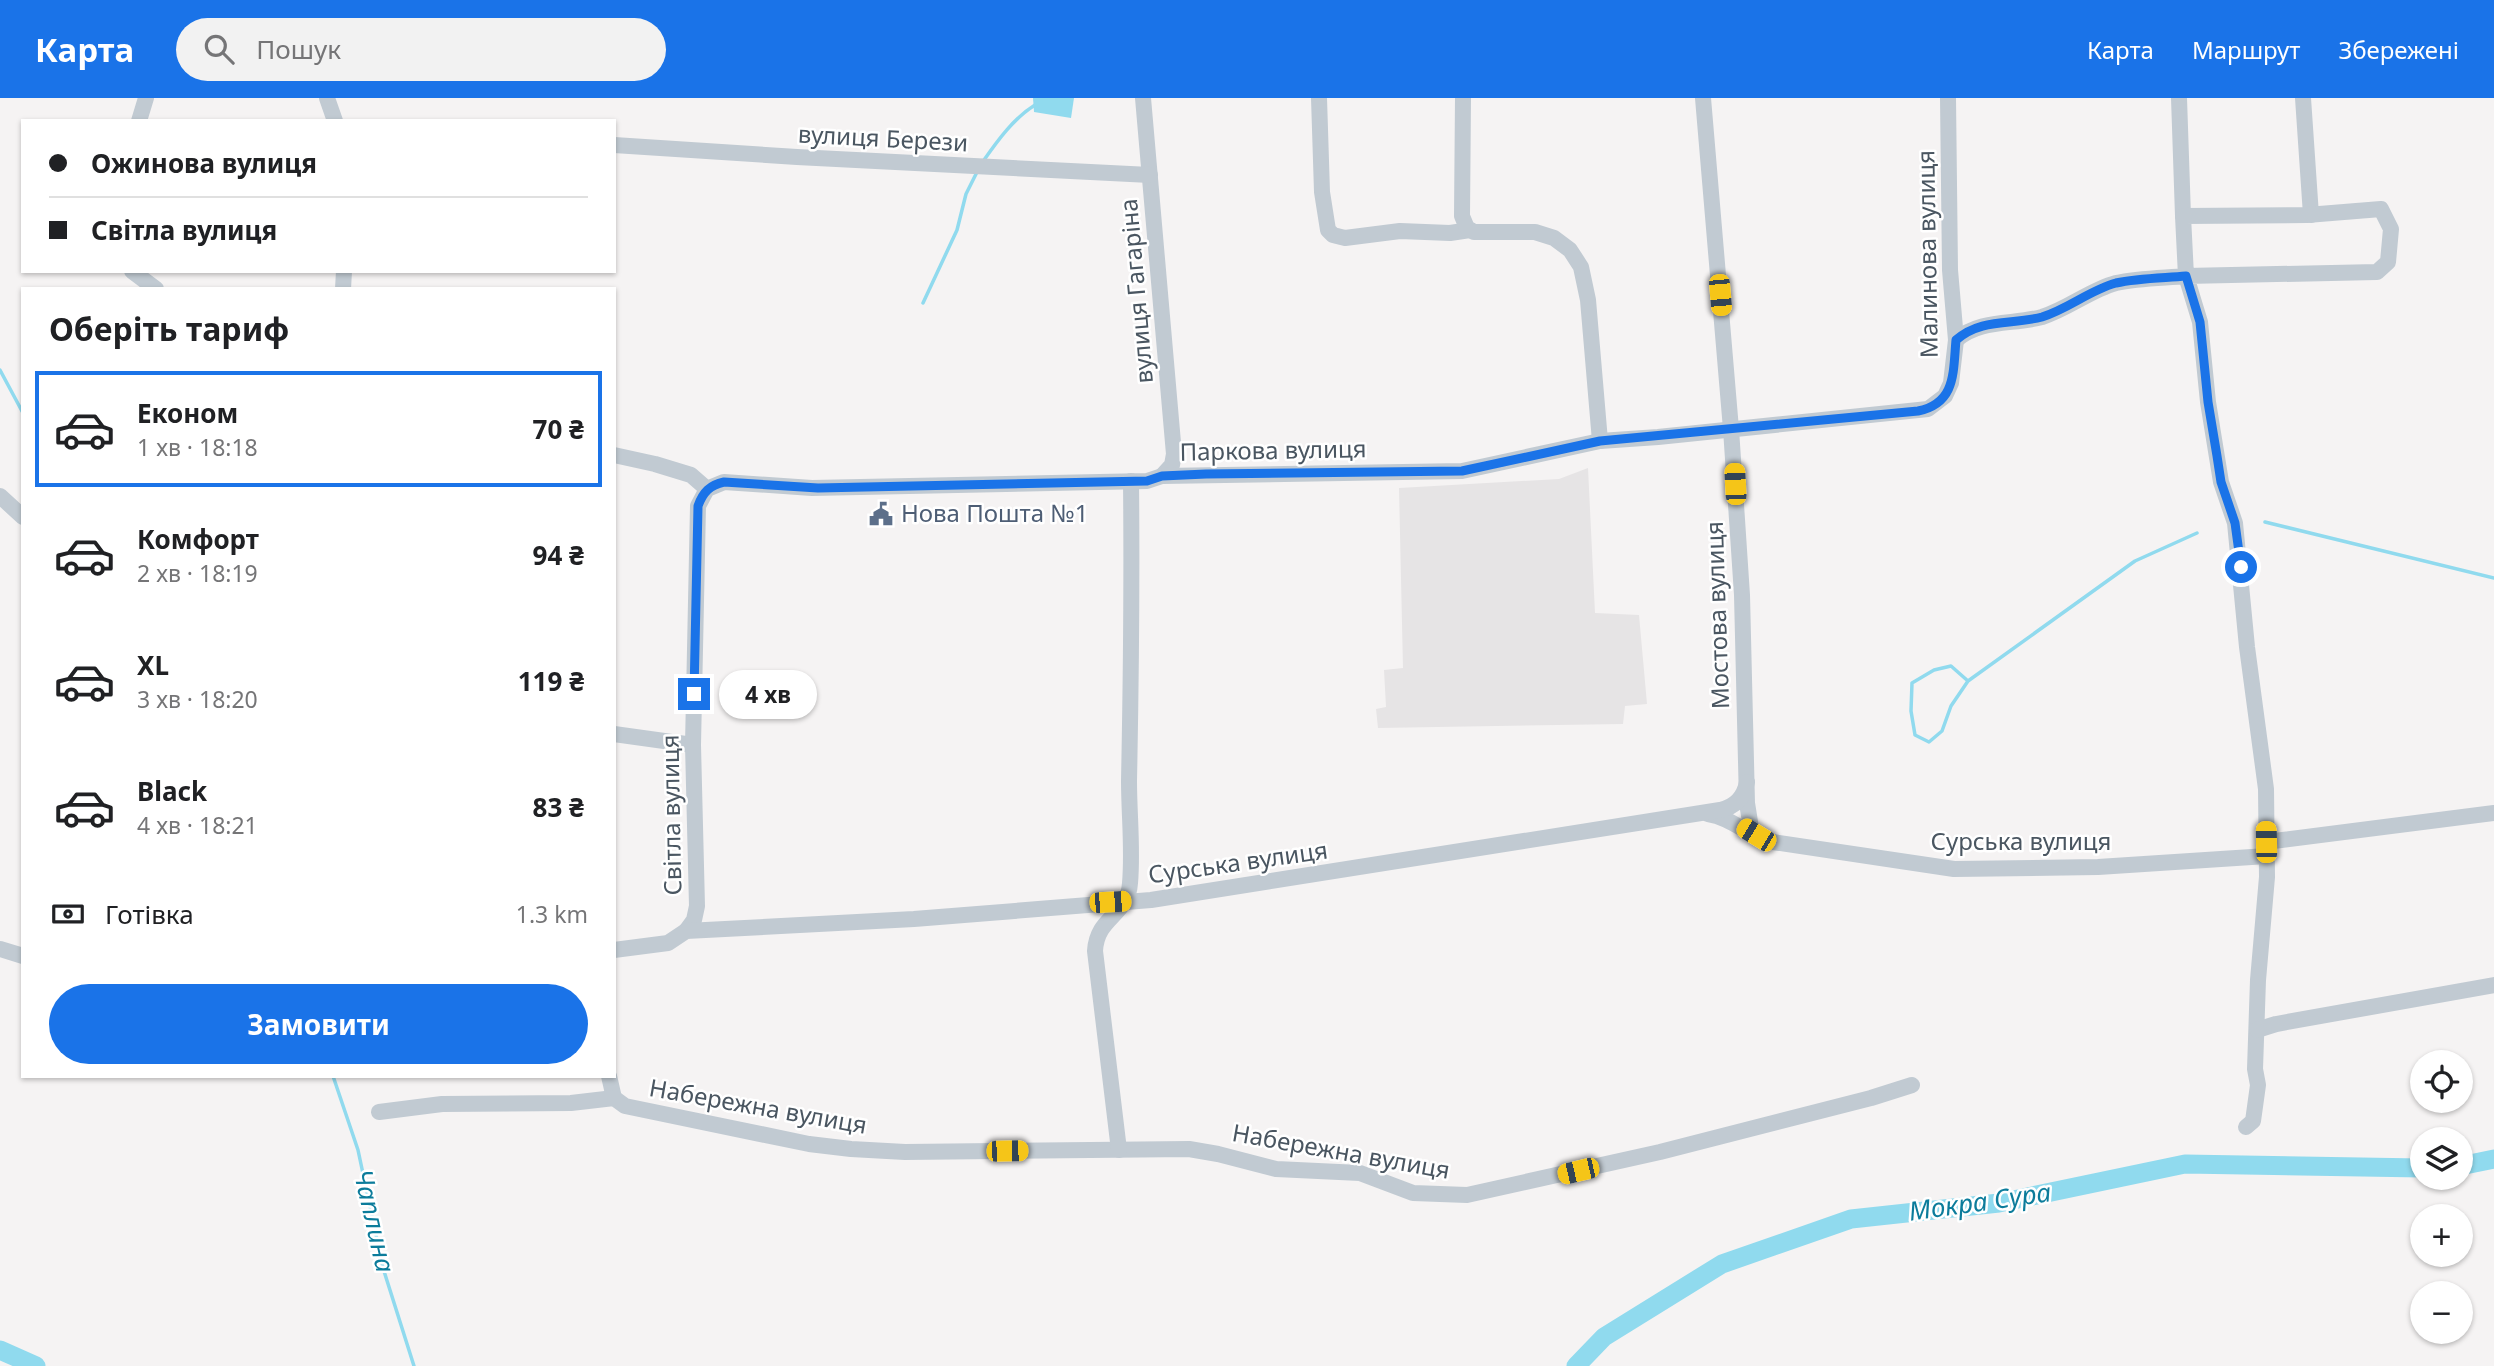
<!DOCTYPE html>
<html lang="uk">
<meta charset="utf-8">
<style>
:root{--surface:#fff;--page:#f2f2f2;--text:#202124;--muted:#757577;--line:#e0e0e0;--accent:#1a73e8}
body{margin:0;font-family:"Noto Sans",sans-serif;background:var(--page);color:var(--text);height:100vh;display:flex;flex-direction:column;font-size:26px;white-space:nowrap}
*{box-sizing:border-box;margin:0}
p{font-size:23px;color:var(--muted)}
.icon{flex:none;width:38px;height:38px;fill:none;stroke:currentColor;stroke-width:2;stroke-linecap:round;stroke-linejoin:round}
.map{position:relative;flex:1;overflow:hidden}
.side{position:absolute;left:21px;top:189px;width:595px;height:791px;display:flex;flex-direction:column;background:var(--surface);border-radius:0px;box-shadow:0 2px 5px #0004}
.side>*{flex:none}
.banner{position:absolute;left:21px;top:21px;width:595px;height:154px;border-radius:0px;box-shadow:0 2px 5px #0004;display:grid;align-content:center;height:154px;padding:0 28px;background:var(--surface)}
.fabs{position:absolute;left:2410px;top:952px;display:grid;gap:14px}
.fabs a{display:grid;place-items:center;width:63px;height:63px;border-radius:50%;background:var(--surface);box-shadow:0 2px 5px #0004;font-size:35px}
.end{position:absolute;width:32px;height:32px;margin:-16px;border:9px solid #1a73e8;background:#fff;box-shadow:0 0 0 4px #fff}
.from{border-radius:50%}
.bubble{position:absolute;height:49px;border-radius:24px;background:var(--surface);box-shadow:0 2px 5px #0004;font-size:23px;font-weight:700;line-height:49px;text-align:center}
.car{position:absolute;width:21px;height:42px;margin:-21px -10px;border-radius:9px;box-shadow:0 0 5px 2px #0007;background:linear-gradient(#f5c518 24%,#345 0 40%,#f5c518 0 76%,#345 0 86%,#f5c518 0)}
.banner b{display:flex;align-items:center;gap:24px;height:66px;font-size:26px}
.banner b+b{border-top:2px solid var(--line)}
.banner i{width:18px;height:18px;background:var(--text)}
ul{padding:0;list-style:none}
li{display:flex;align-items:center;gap:21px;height:116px;margin:0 14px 10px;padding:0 14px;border:4px solid transparent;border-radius:0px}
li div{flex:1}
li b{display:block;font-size:26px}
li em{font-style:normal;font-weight:700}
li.active{border-color:var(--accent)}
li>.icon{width:63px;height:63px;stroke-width:1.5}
h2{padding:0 28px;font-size:32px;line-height:84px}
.pay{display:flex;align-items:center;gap:18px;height:77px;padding:0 28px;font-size:26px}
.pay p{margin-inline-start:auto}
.action{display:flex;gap:14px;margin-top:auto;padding:14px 28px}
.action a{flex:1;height:80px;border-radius:42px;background:var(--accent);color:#fff;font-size:28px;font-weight:700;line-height:80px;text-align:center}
header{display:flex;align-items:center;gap:42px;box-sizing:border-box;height:98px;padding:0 35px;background:var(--accent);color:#fff}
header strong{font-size:33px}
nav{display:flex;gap:38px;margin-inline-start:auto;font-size:24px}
.search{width:490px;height:63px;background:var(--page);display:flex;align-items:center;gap:18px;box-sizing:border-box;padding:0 24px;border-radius:38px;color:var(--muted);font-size:26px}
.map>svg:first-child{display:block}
.education{fill:#e6e4e5}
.water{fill:#90daee}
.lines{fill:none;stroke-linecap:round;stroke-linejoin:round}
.stream{stroke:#90daee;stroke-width:3.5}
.river{stroke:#90daee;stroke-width:19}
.minor{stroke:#c1cad2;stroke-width:16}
.route{stroke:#1a73e8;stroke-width:9}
.labels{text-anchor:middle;stroke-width:5;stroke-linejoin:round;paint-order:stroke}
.street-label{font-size:24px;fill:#4a5661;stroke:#fff}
.service-label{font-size:24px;fill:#4e5e75;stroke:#fff;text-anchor:start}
.water-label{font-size:26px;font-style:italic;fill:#0c7c9b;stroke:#fff}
</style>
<header>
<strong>Карта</strong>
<div class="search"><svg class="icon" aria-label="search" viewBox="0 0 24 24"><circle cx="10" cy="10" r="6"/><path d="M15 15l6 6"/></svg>Пошук</div>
<nav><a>Карта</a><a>Маршрут</a><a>Збережені</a></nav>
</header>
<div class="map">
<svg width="2494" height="1268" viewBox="0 0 2494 1268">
<rect width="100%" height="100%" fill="#f5f3f3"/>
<path class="education" d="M1588 370 1595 515 1639 517 1647 606 1625 608 1623 626 1378 630 1376 611 1386 609 1384 572 1403 570 1399 390 1559 381Z"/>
<path class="water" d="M1033 0H1074L1071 20 1034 14Z"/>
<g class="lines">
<g class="stream">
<path d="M984 62C998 42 1014 20 1035 7"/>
<path d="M923 205 957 132 966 96 978 72"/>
<path d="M0 272 23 315"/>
<path d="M2265 424 2494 480"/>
<path d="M1968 583 1951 568 1934 572 1912 585 1911 613 1915 637 1929 644 1942 633 1951 608 1968 583 2135 463 2197 435"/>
<path d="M333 978 358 1052 383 1170 414 1268"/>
</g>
<g class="river">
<path d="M2460 1068 2494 1061"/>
<path d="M0 1252 36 1268"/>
<path d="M1576 1268 1604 1239 1722 1166 1851 1121 1999 1105 2185 1066 2422 1070"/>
</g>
<g class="minor">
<path d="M327 0 335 23"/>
<path d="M1143 0 1174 356 1172 367 1162 378"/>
<path d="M1319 0 1322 94 1328 132 1333 137 1345 140 1400 133 1450 135 1470 132"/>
<path d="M1463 0 1462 118 1467 130 1474 134H1535L1554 140 1570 152 1581 169 1588 202 1600 343"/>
<path d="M1703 0 1731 331 1742 497 1747 705 1751 730 1756 737"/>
<path d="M2179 0 2183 118"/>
<path d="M2303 0 2311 117"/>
<path d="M139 23 146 0"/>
<path d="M614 47 797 59 1150 77"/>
<path d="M132 173 156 191"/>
<path d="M343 191 344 173"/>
<path d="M1956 242C1980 221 2012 227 2042 219 2068 211 2090 192 2116 185 2138 180 2163 180 2186 178L2183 118 2307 117 2381 111 2391 131 2388 164 2377 174 2186 178 2200 224 2208 304 2221 384 2235 425 2247 549 2266 691 2267 779 2258 882 2255 971 2258 987 2253 1023 2246 1029"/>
<path d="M614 357 655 366 691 377 707 391"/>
<path d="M0 398 23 419"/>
<path d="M614 636 693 647"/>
<path d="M1708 716C1733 720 1749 739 1773 744L1954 771 2098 769 2267 758"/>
<path d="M2266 744 2494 715"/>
<path d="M686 833 694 822 697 808 693 647 698 408 707 391 724 384 812 390 1147 383 1162 378 1462 373 1600 343 1658 339 1928 311 1945 298 1951 285 1956 242 1950 172 1948 0"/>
<path d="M0 851 23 858"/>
<path d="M614 852 668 845 686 833 914 821 1151 802 1720 712C1735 709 1744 700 1747 684"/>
<path d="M2257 932 2276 926 2494 887"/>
<path d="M609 978 614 1000"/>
<path d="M379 1014 442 1006 571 1005 614 1000 625 1008 809 1046 851 1051 905 1054 1189 1051 1218 1056 1276 1071 1360 1075 1413 1095 1467 1097 1660 1054 1871 1000 1912 987"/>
<path d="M1119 1052 1095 853C1097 818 1128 818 1130 785 1133 751 1129 717 1129 683 1131 583 1132 483 1131 383"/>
</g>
</g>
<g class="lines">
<path class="route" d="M694 596 698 408C703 394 710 387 724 384L818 390 1147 383 1162 378 1206 376 1462 373 1600 343 1918 313C1956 305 1953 275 1956 242 1981 220 2011 227 2042 219 2068 211 2090 192 2116 185 2138 180 2163 180 2186 178L2200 224 2208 304 2217 358 2221 384 2235 425 2241 469"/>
</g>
<defs>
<g id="civic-bare" transform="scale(1.89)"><path d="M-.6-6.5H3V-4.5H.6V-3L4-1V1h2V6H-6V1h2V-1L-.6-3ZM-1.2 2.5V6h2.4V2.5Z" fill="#5c6f8a" stroke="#fff" stroke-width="2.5" paint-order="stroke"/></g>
</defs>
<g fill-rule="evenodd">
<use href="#civic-bare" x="881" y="416"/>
</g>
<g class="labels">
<g class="street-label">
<text transform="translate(883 41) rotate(3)" y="8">вулиця Берези</text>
<text transform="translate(1928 156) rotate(-91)" y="8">Малинова вулиця</text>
<text transform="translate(1137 193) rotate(-95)" y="8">вулиця Гагаріна</text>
<text transform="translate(1273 353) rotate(-1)" y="8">Паркова вулиця</text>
<text transform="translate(1718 517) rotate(-92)" y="8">Мостова вулиця</text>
<text transform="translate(672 717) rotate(-91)" y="8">Світла вулиця</text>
<text x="2021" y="752">Сурська вулиця</text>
<text transform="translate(1238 765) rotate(-8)" y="8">Сурська вулиця</text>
<text transform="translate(758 1009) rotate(10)" y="8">Набережна вулиця</text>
<text transform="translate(1341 1054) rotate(10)" y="8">Набережна вулиця</text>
</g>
<g class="service-label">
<text x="901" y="424">Нова Пошта №1</text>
</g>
<g class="water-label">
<text transform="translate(1980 1104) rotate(-8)" y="9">Мокра Сура</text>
<text transform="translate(374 1123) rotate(77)" y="9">Чаплина</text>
</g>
</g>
</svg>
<div class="fabs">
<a><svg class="icon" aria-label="locate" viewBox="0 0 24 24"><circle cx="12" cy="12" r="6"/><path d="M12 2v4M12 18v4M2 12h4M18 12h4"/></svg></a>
<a><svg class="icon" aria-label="layers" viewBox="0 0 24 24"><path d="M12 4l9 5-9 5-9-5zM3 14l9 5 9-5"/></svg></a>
<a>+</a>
<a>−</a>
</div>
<i class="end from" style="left:2241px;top:469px"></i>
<i class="end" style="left:694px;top:596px"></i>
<div class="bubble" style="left:719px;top:572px;width:98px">4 хв</div>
<i class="car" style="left:1720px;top:197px;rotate:175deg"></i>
<i class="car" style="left:1735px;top:386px;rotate:357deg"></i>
<i class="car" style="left:1756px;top:737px;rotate:301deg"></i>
<i class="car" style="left:2266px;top:744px;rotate:359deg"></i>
<i class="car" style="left:1110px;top:804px;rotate:87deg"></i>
<i class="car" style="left:1007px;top:1053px;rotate:89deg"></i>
<i class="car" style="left:1578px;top:1073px;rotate:257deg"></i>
<div class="banner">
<b><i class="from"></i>Ожинова вулиця</b>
<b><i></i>Світла вулиця</b>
</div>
<section class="side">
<h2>Оберіть тариф</h2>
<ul>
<li class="active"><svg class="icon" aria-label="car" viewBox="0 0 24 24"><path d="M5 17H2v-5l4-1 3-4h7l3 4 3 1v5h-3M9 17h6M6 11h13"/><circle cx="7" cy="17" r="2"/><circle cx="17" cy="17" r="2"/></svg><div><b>Економ</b><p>1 хв · 18:18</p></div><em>70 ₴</em></li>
<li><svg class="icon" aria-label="car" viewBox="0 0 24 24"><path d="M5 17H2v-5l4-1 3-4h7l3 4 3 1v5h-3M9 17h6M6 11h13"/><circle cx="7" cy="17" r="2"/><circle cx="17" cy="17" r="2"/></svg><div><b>Комфорт</b><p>2 хв · 18:19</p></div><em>94 ₴</em></li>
<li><svg class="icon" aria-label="car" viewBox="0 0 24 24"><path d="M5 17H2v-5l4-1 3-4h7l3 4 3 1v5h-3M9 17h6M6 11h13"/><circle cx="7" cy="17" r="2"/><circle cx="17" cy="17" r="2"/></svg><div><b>XL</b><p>3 хв · 18:20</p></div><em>119 ₴</em></li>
<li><svg class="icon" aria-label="car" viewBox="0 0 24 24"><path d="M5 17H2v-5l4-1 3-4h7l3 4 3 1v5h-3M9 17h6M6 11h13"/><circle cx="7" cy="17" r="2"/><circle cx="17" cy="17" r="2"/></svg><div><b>Black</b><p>4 хв · 18:21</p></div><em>83 ₴</em></li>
</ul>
<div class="pay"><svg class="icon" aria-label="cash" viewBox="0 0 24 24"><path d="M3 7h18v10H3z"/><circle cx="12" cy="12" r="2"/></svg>Готівка<p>1.3 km</p></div>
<div class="action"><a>Замовити</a></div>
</section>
</div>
